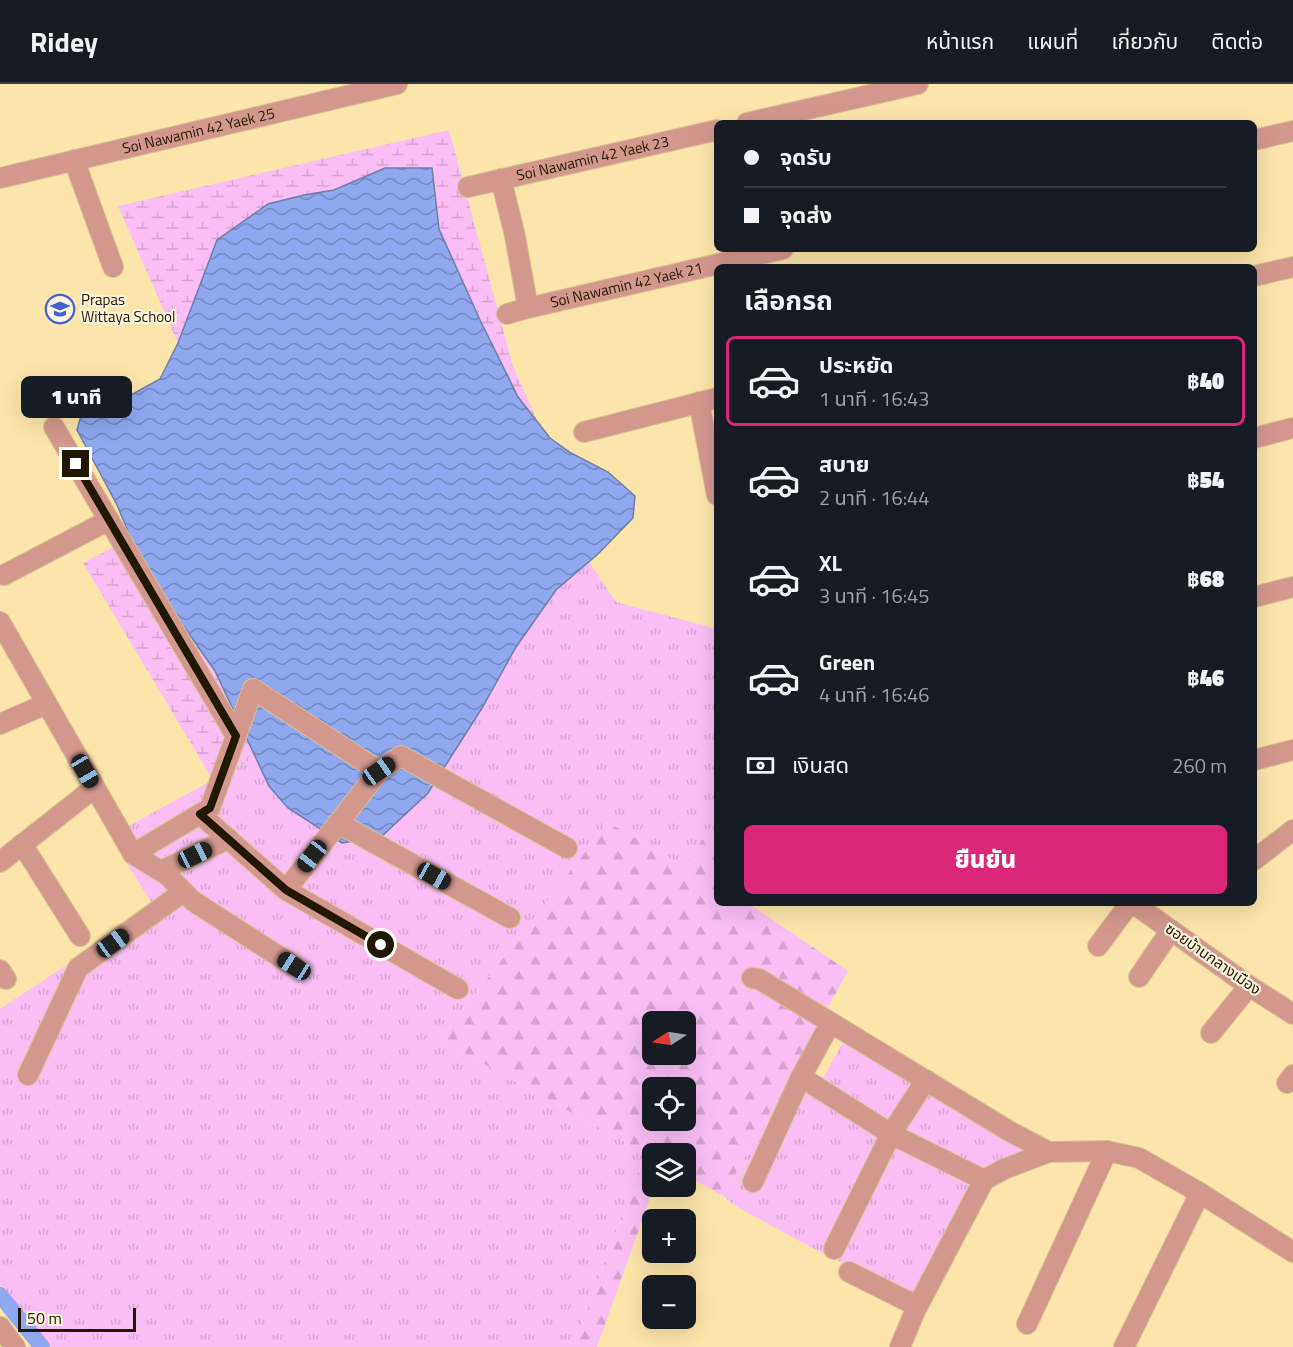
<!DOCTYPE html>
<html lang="th">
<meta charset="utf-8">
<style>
:root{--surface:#171b24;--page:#242831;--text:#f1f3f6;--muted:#9ea1a6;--line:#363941;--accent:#db2777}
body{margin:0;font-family:"Titillium Web","Noto Sans Thai",sans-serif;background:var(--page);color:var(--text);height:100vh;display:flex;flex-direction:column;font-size:22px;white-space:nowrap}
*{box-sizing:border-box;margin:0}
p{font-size:20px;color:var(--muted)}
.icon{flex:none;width:33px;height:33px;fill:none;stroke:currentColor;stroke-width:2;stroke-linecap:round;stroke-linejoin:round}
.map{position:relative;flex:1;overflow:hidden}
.details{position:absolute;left:714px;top:180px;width:543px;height:642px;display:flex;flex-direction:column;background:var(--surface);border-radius:9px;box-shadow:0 6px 24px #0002}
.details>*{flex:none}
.guide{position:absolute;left:714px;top:36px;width:543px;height:132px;border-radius:9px;box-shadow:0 6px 24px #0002;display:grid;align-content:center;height:132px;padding:0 30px;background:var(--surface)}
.needle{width:39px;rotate:258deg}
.controls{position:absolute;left:642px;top:927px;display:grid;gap:12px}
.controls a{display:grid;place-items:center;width:54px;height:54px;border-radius:9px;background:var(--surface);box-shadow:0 6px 24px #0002;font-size:30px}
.scale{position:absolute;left:18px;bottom:15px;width:118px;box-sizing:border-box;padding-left:6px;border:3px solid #211802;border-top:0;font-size:16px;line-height:21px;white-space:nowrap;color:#211802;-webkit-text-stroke:4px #fcf3dc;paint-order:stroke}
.end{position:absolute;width:27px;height:27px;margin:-14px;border:8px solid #211802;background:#fff;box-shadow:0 0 0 3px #fff}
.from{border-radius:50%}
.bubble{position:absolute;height:42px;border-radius:9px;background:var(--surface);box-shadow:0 6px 24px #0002;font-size:20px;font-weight:800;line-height:42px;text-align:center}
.car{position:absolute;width:18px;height:36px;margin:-18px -9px;border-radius:8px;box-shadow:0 0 4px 2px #0007;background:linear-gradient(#222 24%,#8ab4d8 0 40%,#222 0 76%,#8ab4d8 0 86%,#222 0)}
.guide b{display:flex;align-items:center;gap:21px;height:57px;font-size:22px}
.guide b+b{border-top:2px solid var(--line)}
.guide i{width:15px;height:15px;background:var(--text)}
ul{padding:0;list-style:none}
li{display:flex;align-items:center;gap:18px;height:90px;margin:0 12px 9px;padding:0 18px;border:3px solid transparent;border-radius:9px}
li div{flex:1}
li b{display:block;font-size:22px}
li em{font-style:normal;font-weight:800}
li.active{border-color:var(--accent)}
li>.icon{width:54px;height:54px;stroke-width:1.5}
h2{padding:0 30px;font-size:27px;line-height:72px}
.pay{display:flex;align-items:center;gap:15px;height:66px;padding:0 30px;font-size:22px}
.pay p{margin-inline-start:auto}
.action{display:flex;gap:12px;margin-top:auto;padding:12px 30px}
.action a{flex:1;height:69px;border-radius:9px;background:var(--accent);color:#fff;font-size:24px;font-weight:800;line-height:69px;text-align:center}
header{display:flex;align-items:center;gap:36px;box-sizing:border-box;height:84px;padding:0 30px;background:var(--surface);border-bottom:2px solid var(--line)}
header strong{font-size:28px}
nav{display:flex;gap:33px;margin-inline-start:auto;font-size:21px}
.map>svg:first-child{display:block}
.grass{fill:url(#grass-tufts)}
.forest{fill:url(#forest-firs);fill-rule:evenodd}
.wetland{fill:url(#wetland-marsh)}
.water{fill:url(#water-waves);stroke:#6e7da9;stroke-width:1.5}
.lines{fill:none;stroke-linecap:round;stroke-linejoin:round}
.canal{stroke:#8fa8f0;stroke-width:16}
.minor-casing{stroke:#d9c48f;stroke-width:22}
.minor{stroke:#d4978e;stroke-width:20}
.route{stroke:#211802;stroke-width:8}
.labels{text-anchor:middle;stroke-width:4.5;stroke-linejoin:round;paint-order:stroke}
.street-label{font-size:15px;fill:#211802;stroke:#fcf3dc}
.poi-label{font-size:15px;fill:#211802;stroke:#fcf3dc;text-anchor:start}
</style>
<header>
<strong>Ridey</strong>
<nav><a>หน้าแรก</a><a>แผนที่</a><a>เกี่ยวกับ</a><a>ติดต่อ</a></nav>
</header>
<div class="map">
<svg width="1293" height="1263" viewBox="0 0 1293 1263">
<defs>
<pattern id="grass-tufts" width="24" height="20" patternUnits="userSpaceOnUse" patternTransform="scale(1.5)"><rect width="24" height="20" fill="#fabef5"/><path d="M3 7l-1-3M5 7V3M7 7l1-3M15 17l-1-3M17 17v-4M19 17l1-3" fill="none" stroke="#d6a3d0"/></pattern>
<pattern id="forest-firs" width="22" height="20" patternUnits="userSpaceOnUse" patternTransform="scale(1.5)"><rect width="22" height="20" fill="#fabef5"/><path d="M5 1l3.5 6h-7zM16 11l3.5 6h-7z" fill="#d6a3d0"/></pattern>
<pattern id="wetland-marsh" width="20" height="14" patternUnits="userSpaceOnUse" patternTransform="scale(1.5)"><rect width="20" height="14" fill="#fabef5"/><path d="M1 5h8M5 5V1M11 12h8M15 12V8" fill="none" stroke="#d6a3d0"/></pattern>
<pattern id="water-waves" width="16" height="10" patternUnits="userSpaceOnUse" patternTransform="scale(1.5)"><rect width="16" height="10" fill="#8fa8f0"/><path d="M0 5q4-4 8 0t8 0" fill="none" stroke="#7488c0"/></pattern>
</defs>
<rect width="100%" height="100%" fill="#fce5aa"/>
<g class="grass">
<path d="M589 478 616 518 717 545V735L683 782 608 738 440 956 645 1069 573 1263H50L0 1201V925L154 823 110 752 255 673 269 702 428 709 482 624 516 563 556 506Z"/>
<path d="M846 953 1029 1065 975 1100 912 1214 805 1160 734 1121 723 1112 791 990 815 1008Z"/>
</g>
<path class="forest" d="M717 735V819H748L848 887 723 1112 686 1091V1070H652L654 1103 597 1263H573L645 1069 440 956 608 738 683 782ZM652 938H686V970H652ZM652 1004H686V1036H652Z"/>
<g class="wetland">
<path d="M449 46 513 282 537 336 518 313 480 236 439 145 431 84H385L334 106 304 111 217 156 178 259 118 122Z"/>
<path d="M131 454 178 534 215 587 255 673 213 696 83 479Z"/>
</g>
<path class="water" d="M385 84H432L439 145 480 236 518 313 550 354 571 369 608 388 635 412 633 434 598 470 556 506 516 563 482 624 428 709 382 752 342 759 288 724 269 702 215 587 178 534 137 469 117 421 77 346 83 325 122 316 160 295 178 259 217 156 268 120 304 111 334 106Z"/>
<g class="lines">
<path class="canal" d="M0 1211 42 1263"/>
<g class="minor-casing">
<g id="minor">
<path d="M747 39 918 0"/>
<path d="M1254 56 1293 47"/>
<path d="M74 76 113 183"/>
<path id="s1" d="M0 94 397 0"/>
<path d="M501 95 515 152 528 224"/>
<path id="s2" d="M468 103 717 46"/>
<path d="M1254 192 1293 183"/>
<path id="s3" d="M507 230 528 224 783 165"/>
<path d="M699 318 717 411"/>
<path d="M54 343 236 652"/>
<path d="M584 348 717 314"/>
<path d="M1254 354 1293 344"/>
<path d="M4 491 109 436"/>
<path d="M1254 513 1293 503"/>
<path d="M0 538 133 770 167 791 193 817 294 882"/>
<path d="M0 640 46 620"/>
<path d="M1254 676 1293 666"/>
<path d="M200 730 286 806 458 905"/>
<path d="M338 739 510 834"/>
<path d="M22 760 80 852"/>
<path d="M133 770 210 724 253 605 379 687 401 672 567 764"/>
<path d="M1254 776 1293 746"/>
<path d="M0 778 94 704"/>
<path d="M161 787 228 755"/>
<path d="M286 806 379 687"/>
<path d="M1133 819 1249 902 1293 930"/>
<path d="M1098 862 1130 819"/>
<path d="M0 886 6 895"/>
<path d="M1139 893 1171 846"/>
<path d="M752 894 759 895 1009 1047 1049 1068"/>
<path d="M1211 949 1249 902"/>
<path d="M28 991 78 884 183 808"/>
<path d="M801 993 891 1050 984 1096"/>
<path d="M1287 999 1293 991"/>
<path d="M753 1098 801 993 830 940"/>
<path d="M834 1165 891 1050 926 996"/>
<path d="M849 1188 917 1222"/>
<path d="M1027 1240 1107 1067"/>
<path d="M0 1243 15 1263"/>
<path d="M900 1263 915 1227 984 1096 1004 1085 1049 1068 1107 1067 1139 1074 1200 1109 1293 1168"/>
<path d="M1124 1263 1200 1109"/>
</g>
</g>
<use href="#minor" class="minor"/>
</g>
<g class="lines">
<path class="route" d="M76 380 236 652 210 724 200 730 286 806 381 861"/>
</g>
<defs>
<g id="school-ring" transform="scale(1.5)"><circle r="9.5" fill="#fcf3dc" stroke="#435fd2" stroke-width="1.5"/><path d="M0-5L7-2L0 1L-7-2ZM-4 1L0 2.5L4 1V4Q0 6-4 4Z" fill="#435fd2"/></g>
</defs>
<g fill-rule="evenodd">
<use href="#school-ring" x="60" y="225"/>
</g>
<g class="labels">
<g class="street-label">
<text dy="5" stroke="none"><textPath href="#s1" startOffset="204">Soi Nawamin 42 Yaek 25</textPath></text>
<text dy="5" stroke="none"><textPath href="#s2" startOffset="128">Soi Nawamin 42 Yaek 23</textPath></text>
<text dy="5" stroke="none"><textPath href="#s3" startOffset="123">Soi Nawamin 42 Yaek 21</textPath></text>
<text transform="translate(1213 875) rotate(35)" y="5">ซอยบ้านกลางเมือง</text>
</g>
<g class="poi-label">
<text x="81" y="221">Prapas<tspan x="81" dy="17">Wittaya School</tspan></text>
</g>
</g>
</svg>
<div class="controls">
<a><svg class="needle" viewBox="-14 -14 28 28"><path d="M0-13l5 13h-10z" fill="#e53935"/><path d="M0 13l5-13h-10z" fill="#9ea1a6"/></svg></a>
<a><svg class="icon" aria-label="locate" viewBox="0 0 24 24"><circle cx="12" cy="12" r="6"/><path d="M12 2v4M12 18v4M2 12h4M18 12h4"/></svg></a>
<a><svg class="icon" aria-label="layers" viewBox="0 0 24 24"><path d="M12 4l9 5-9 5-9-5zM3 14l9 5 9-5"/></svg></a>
<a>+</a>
<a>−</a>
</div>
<div class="scale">50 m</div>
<i class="end from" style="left:381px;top:861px"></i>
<i class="end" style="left:76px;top:380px"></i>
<div class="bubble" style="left:21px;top:292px;width:111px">1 นาที</div>
<i class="car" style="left:85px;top:687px;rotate:150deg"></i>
<i class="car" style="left:379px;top:687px;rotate:55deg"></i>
<i class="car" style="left:195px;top:771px;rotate:64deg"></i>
<i class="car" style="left:312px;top:772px;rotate:218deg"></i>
<i class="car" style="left:434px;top:792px;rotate:119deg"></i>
<i class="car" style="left:113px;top:859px;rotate:54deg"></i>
<i class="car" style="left:294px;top:882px;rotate:302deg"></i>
<div class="guide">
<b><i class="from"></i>จุดรับ</b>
<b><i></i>จุดส่ง</b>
</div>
<section class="details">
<h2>เลือกรถ</h2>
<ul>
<li class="active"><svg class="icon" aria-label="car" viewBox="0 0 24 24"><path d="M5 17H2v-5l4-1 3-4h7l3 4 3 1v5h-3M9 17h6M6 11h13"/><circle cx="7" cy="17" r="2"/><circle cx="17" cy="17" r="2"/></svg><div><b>ประหยัด</b><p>1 นาที · 16:43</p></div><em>฿40</em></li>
<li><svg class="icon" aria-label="car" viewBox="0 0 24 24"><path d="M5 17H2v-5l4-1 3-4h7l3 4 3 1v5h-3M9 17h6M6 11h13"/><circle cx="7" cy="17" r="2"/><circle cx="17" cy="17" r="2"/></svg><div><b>สบาย</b><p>2 นาที · 16:44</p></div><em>฿54</em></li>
<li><svg class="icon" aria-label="car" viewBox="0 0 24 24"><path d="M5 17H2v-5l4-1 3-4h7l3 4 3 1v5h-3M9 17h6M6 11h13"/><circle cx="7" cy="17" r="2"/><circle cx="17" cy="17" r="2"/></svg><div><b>XL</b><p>3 นาที · 16:45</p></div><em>฿68</em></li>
<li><svg class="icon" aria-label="car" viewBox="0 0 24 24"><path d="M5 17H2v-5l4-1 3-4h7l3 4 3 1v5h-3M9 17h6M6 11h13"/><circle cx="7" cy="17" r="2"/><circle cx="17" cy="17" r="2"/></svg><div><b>Green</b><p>4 นาที · 16:46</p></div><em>฿46</em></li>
</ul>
<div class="pay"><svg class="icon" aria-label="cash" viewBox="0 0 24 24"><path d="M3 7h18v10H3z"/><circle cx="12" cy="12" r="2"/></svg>เงินสด<p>260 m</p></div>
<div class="action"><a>ยืนยัน</a></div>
</section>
</div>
